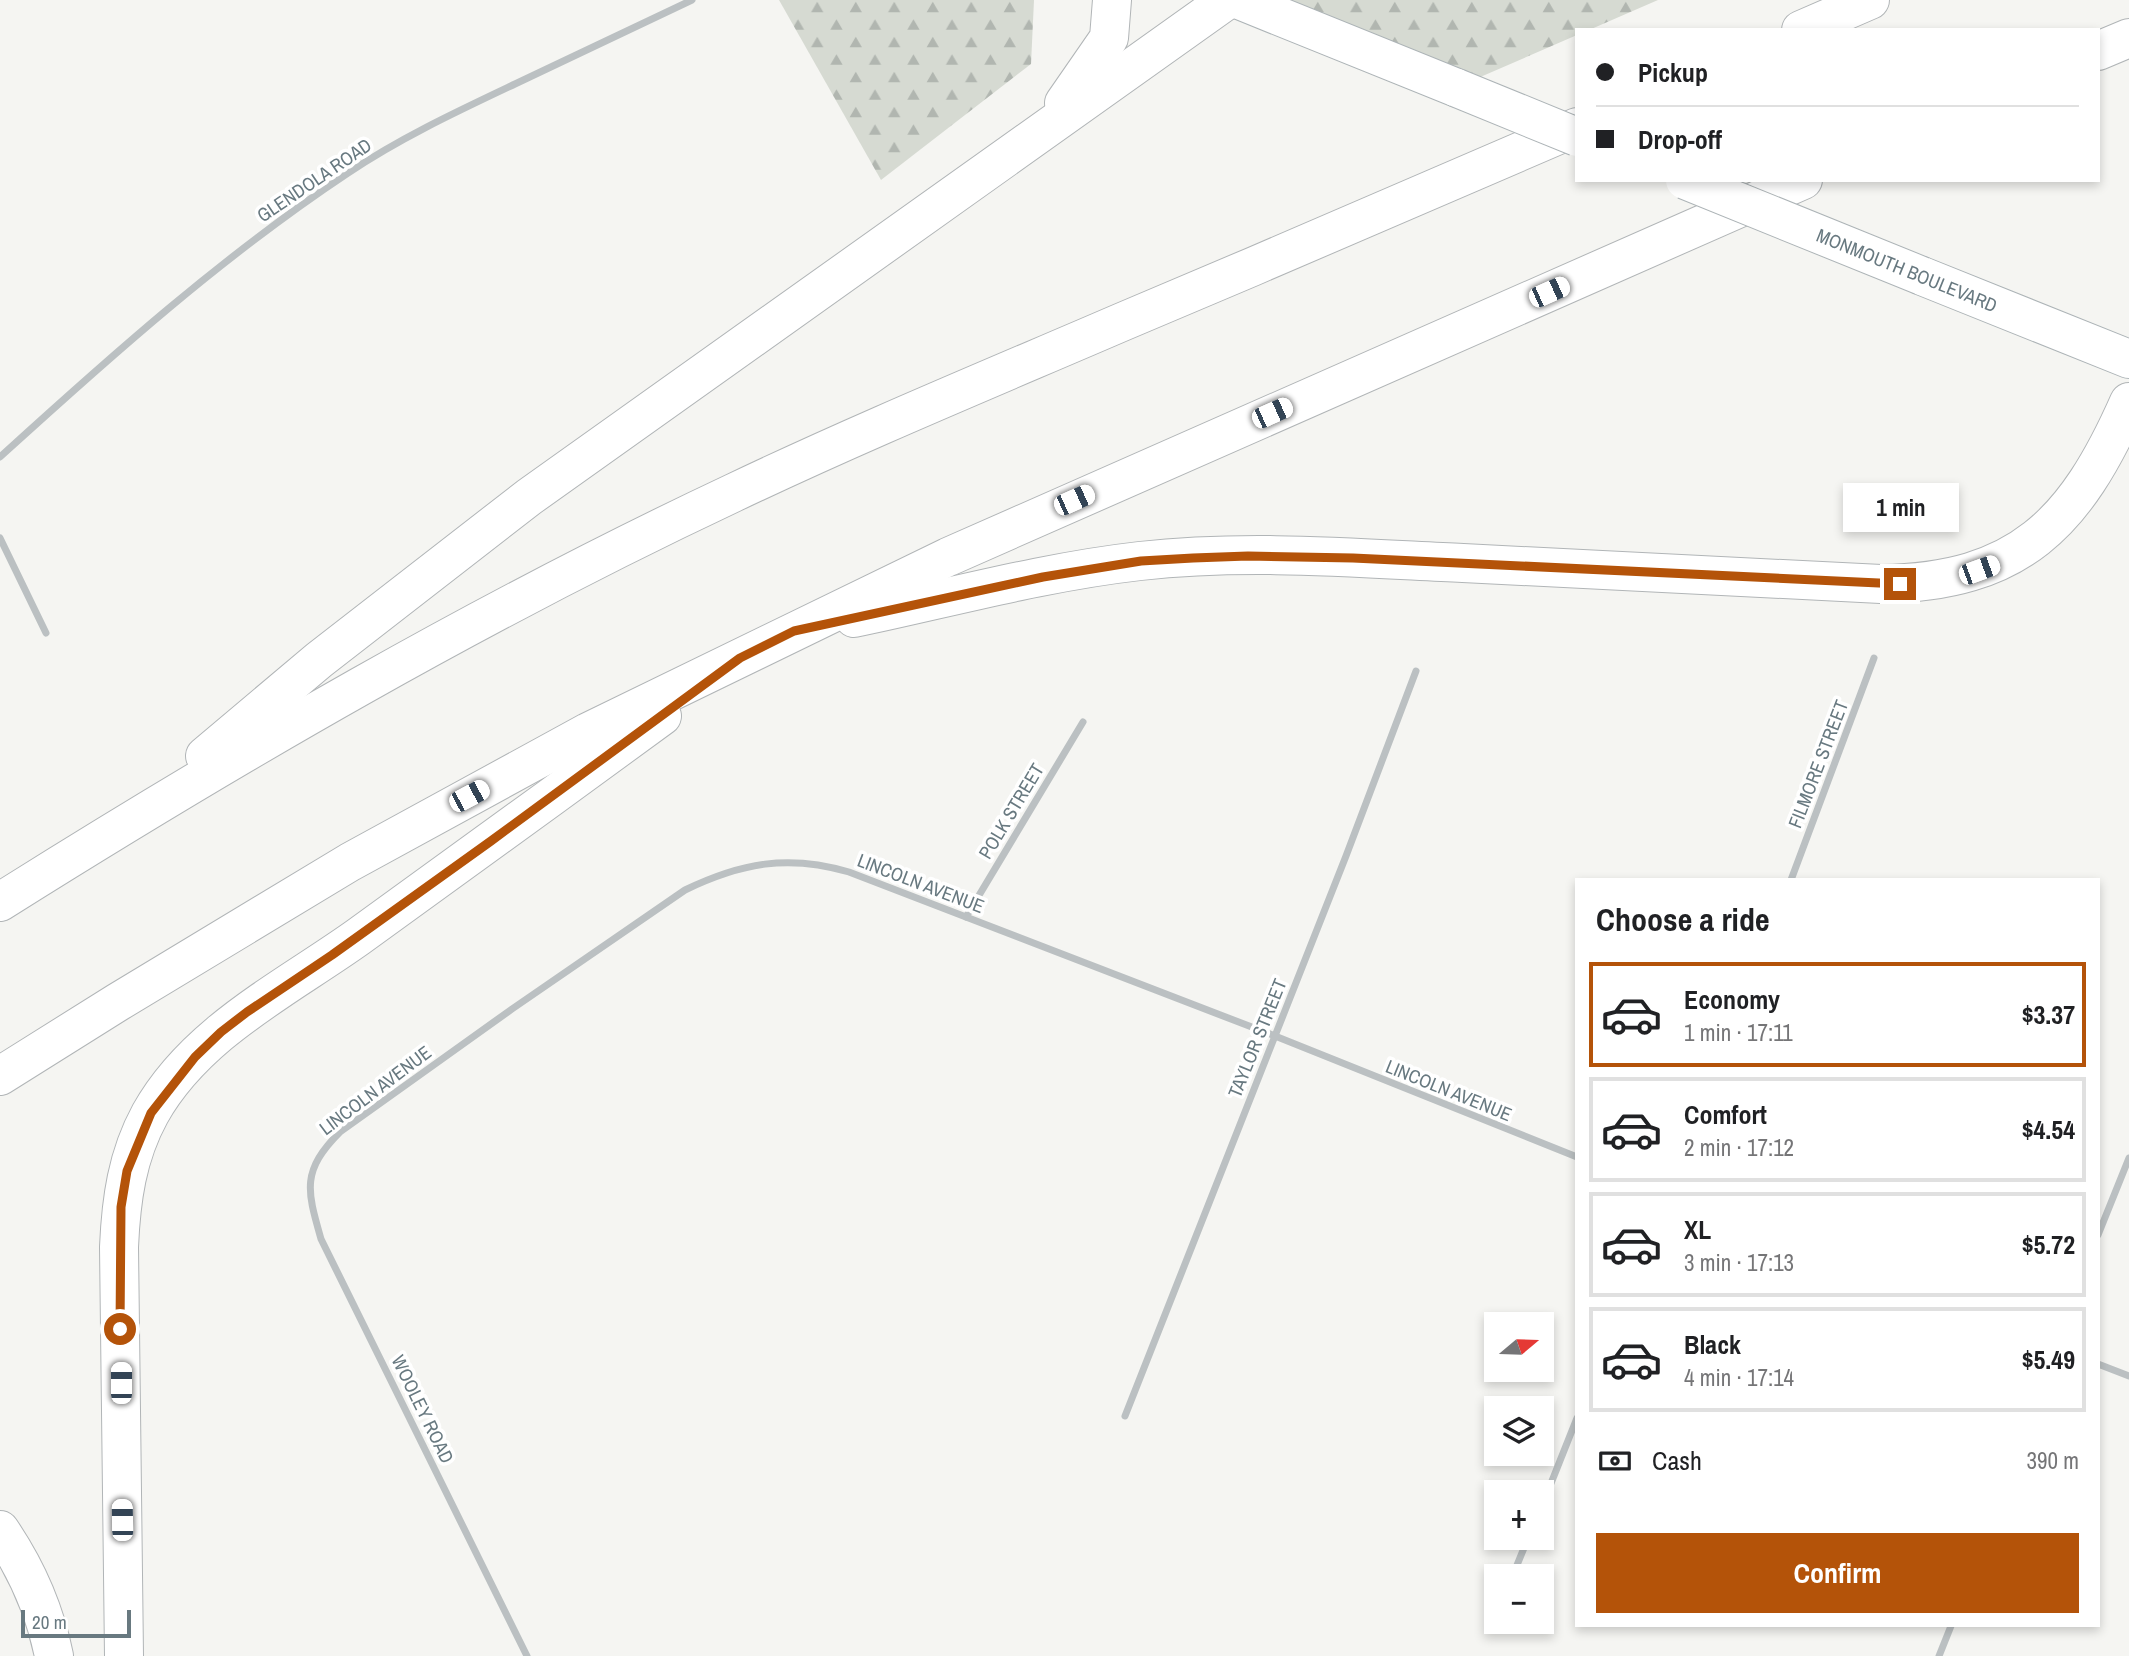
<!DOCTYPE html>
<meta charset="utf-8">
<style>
:root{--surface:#fff;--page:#f2f2f2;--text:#202124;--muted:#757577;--line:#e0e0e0;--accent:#b45309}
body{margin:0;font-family:"Archivo Narrow",sans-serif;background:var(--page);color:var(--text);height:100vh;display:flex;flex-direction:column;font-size:26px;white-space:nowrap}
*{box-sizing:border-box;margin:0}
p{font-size:23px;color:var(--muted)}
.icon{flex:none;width:38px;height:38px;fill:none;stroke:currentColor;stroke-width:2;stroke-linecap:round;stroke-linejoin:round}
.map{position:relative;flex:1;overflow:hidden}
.details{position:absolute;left:1575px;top:878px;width:525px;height:749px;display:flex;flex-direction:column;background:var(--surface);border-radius:0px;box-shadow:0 4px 10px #0003}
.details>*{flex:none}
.hud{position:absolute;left:1575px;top:28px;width:525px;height:154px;border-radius:0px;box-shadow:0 4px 10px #0003;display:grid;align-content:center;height:154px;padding:0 21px;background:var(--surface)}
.needle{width:46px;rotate:71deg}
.controls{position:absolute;left:1484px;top:1312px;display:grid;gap:14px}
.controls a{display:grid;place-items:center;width:70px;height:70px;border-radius:0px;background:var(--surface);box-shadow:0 4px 10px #0003;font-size:35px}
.scale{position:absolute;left:21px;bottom:18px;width:110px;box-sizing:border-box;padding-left:7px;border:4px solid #687980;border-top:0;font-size:19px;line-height:24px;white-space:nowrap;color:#687980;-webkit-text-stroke:5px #fff;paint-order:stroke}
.end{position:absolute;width:32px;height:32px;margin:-16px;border:9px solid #b45309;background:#fff;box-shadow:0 0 0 4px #fff}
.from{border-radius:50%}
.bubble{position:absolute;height:49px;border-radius:0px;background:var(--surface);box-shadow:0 4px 10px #0003;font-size:23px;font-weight:700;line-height:49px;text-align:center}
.car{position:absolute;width:21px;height:42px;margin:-21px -10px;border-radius:9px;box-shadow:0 0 5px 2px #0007;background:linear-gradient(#fff 24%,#345 0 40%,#fff 0 76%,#345 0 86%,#fff 0)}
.hud b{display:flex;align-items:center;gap:24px;height:66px;font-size:26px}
.hud b+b{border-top:2px solid var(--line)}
.hud i{width:18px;height:18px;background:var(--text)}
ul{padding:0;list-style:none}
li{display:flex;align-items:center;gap:21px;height:105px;margin:0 14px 10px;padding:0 7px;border:4px solid var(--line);border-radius:0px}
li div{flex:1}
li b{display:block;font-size:26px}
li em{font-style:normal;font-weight:700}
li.current{border-color:var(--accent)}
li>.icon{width:63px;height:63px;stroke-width:1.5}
h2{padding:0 21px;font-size:32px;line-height:84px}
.pay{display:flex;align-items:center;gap:18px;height:77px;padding:0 21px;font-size:26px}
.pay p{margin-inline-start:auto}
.button{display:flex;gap:14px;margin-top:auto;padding:14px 21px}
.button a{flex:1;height:80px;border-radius:0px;background:var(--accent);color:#fff;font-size:28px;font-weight:700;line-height:80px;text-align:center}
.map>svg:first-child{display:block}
.forest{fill:url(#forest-firs)}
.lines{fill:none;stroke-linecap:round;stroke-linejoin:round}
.secondary-casing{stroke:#adb4b7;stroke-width:40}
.highway-casing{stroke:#b1b5b7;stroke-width:40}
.street{stroke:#bbc0c2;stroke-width:7}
.secondary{stroke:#fff;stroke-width:38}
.highway{stroke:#fff;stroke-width:38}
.secondary-bridge-casing{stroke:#adb4b7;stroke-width:40;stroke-linecap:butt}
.secondary-bridge{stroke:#fff;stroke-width:38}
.route{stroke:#b45309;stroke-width:9}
.labels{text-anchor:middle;stroke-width:7;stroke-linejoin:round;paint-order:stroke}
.street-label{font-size:19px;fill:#687980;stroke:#fff}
</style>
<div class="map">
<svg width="2129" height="1656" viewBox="0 0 2129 1656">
<defs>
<pattern id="forest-firs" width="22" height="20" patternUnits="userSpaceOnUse" patternTransform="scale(1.75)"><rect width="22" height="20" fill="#d6dad2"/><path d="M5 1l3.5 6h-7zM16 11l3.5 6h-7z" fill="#b1b6b0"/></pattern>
</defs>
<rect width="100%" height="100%" fill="#f5f5f2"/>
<g class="forest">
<path d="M779 0H1034L1031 64 881 180Z"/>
<path d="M1270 0H1658L1589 30H1577V35L1478 78Z"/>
</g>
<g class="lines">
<g class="secondary-casing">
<g id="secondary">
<path d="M1239 0 1457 88"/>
<path d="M1922 276 2129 359"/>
</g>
</g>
<g class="highway-casing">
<g id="highway">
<path d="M1801 30 1870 0"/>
<path d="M2098 51 2129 38"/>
<path d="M1064 103 1109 38 1112 0"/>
<path d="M854 618C949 598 1043 572 1140 561 1247 549 1356 558 1463 563 1602 570 1741 577 1881 584 2019 582 2075 524 2129 402"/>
<path d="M205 756 319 660 529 497 1227 0"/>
<path d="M0 902C237 753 480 612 733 493 861 432 992 378 1122 322 1274 258 1425 193 1577 127"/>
<path d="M0 1076 118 1002 350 862 588 732 948 557 1803 180"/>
<path d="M0 1530C26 1568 45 1611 54 1656"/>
<path d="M124 1656 119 1247C121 1200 127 1156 150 1114 195 1033 285 989 358 937 459 864 561 790 662 716"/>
</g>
</g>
<g class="street">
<path d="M0 457C111 356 223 256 348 173 400 138 458 111 515 84 574 56 633 28 692 0"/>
<path d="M0 538 46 633"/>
<path d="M1791 880 1874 658"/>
<path d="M966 917 1083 722"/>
<path d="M2098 1235 2129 1158"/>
<path d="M2098 1364 2129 1376"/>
<path d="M1125 1416 1346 856 1416 671"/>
<path d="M1542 1506 1577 1418"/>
<path d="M1515 1570 1528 1538"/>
<path d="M527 1656 321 1239C307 1190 301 1171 340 1132L512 1009 685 890C741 863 788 854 849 872L1275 1036 1577 1157"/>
<path d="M1939 1656 1951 1626"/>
</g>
<use href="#secondary" class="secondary"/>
<use href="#highway" class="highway"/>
<g class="secondary-bridge-casing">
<g id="secondary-bridge">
<path d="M1457 88 1577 137"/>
<path d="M1685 180 1922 276"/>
</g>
</g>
<use href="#secondary-bridge" class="secondary-bridge"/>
</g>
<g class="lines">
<path class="route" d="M120 1329 121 1207 127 1171 151 1113 195 1057 221 1032 247 1012 332 955 491 841 740 658 794 631 1043 577 1141 561 1193 558 1248 556 1353 558 1900 584"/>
</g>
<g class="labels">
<g class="street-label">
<text transform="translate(314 180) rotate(-34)" y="7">GLENDOLA ROAD</text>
<text transform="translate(1907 270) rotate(22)" y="7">MONMOUTH BOULEVARD</text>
<text transform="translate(1818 764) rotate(-69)" y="7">FILMORE STREET</text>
<text transform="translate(1011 811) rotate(-59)" y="7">POLK STREET</text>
<text transform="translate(921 883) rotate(21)" y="7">LINCOLN AVENUE</text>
<text transform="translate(1257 1038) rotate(-68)" y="7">TAYLOR STREET</text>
<text transform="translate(375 1090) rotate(-37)" y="7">LINCOLN AVENUE</text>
<text transform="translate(1449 1090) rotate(22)" y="7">LINCOLN AVENUE</text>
<text transform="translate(423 1409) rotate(64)" y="7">WOOLEY ROAD</text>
</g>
</g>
</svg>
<div class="controls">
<a><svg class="needle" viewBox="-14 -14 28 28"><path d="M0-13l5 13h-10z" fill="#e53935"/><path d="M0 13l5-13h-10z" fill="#757577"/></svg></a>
<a><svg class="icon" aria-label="layers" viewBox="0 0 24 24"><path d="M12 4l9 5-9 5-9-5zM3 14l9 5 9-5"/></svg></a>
<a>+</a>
<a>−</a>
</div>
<div class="scale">20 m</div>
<i class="end from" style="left:120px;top:1329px"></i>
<i class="end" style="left:1900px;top:584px"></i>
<div class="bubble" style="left:1843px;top:483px;width:116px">1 min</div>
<i class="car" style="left:1549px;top:292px;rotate:66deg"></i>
<i class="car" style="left:1272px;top:413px;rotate:66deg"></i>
<i class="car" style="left:1074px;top:500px;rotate:66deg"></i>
<i class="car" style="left:1979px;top:570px;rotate:70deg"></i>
<i class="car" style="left:469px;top:796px;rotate:62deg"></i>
<i class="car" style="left:121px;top:1383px;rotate:0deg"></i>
<i class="car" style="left:122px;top:1520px;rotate:359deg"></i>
<div class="hud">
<b><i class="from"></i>Pickup</b>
<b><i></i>Drop-off</b>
</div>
<section class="details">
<h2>Choose a ride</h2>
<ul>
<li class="current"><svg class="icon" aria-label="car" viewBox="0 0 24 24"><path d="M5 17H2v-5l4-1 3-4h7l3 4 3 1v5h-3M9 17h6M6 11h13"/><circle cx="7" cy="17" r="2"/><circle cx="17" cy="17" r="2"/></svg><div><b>Economy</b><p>1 min · 17:11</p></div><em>$3.37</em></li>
<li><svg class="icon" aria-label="car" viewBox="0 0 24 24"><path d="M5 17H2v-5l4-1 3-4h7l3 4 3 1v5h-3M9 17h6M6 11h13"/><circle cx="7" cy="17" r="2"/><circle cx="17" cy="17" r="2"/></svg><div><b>Comfort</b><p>2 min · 17:12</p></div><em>$4.54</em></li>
<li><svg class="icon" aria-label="car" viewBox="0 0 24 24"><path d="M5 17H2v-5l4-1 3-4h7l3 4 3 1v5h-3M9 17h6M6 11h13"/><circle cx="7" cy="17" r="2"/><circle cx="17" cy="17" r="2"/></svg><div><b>XL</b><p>3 min · 17:13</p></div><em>$5.72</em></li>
<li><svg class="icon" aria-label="car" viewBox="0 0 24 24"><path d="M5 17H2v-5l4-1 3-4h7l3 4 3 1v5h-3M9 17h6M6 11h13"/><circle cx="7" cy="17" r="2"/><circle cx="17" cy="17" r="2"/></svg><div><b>Black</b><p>4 min · 17:14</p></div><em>$5.49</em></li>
</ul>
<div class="pay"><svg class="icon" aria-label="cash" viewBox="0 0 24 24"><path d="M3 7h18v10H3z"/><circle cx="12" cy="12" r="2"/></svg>Cash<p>390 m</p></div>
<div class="button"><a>Confirm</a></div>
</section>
</div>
